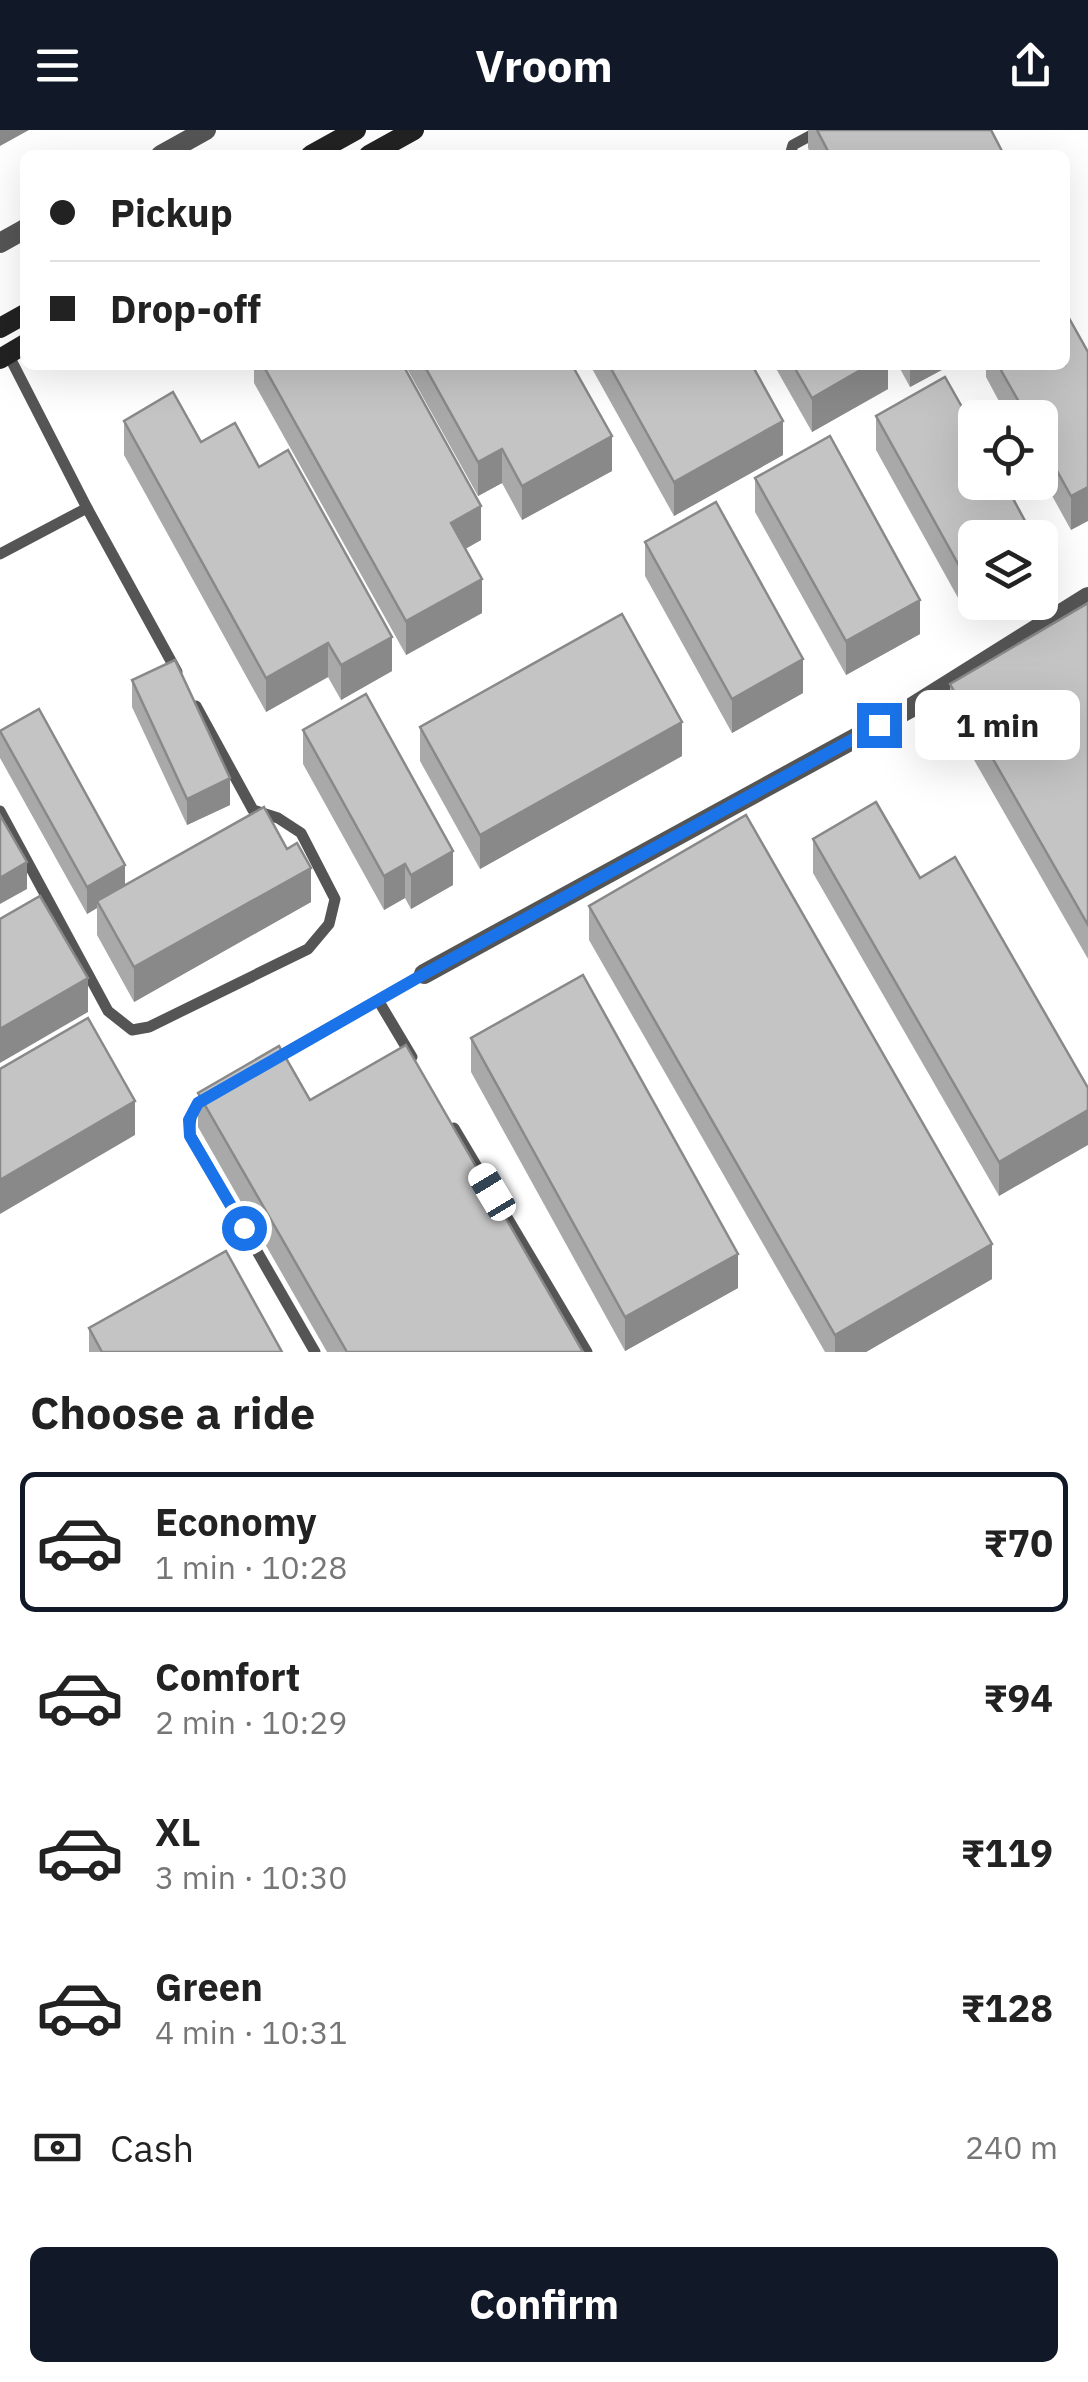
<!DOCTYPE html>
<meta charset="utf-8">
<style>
:root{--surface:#fff;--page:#f2f2f2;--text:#222;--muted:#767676;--line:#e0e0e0;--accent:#111827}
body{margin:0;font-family:"IBM Plex Sans",sans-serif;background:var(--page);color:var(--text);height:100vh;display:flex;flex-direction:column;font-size:38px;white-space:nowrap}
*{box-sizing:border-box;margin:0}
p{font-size:32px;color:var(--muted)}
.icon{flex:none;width:55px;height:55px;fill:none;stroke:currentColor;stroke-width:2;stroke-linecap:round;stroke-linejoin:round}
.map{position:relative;height:1222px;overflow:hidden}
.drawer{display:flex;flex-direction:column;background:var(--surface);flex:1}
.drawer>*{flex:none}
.banner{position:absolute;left:20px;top:20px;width:1050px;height:220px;border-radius:15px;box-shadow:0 10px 40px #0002;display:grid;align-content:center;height:220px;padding:0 30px;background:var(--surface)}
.controls{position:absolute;left:958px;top:270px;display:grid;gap:20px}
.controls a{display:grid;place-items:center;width:100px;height:100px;border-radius:15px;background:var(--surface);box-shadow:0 10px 40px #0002;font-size:50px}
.end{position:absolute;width:45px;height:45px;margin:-22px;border:12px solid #1a73e8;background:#fff;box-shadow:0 0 0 5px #fff}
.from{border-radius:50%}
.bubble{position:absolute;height:70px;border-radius:15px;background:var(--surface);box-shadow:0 10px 40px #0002;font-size:32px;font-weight:700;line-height:70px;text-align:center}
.car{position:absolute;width:30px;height:60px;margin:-30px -15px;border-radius:12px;box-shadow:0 0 8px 2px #0007;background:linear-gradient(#fff 24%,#345 0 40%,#fff 0 76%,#345 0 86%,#fff 0)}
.banner b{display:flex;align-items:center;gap:35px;height:95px;font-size:38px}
.banner b+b{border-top:2px solid var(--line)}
.banner i{width:25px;height:25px;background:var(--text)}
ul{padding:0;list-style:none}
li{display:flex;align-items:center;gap:30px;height:140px;margin:0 20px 15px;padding:0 10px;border:5px solid transparent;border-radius:15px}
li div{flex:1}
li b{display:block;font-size:38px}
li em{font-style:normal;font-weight:700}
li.on{border-color:var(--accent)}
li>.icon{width:90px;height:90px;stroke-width:1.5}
h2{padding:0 30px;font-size:45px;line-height:120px}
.pay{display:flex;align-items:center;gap:25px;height:110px;padding:0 30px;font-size:38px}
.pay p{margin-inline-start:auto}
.action{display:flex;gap:20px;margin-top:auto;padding:20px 30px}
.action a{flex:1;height:115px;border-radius:15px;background:var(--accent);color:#fff;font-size:40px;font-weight:700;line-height:115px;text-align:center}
header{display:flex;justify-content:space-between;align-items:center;height:130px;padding:0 30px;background:var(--accent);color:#fff;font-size:45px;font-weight:700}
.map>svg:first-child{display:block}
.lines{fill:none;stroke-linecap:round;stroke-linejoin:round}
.service{stroke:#555;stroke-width:11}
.minor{stroke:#555;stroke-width:20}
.secondary{stroke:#222;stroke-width:20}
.wall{fill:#a9a9a9}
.shaded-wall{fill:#898989}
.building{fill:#c4c4c4;stroke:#898989;stroke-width:2.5}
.route{stroke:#1a73e8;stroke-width:12}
</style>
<header><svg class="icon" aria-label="menu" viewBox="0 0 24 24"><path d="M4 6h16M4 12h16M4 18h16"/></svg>Vroom<svg class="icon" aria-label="share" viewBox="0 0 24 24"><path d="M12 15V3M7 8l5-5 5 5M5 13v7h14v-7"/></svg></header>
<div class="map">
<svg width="1088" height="1222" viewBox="0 0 1088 1222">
<rect width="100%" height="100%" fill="#fff"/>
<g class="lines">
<g class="service">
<path d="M790 25 793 15 821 0"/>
<path d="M8 224 87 378 177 542"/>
<path d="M0 424 87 378"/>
<path d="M0 681 108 881 132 900 149 897 308 819 329 794 335 769 301 703 278 688 253 680 196 576"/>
<path d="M378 870 412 927"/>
<path d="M271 931 424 844"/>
<path d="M207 968C192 976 189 989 190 1005L315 1222"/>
<path d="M454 998 587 1222"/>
</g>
<g class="minor">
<path d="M161 25 206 0"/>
<path d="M0 113 25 99"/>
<path d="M424 844 914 576 1088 467"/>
</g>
<g class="secondary">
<path d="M311 25 356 0"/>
<path d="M369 25 414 0"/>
<path d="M0 198 25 184"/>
<path d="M0 229 25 214"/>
</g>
</g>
<g class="wall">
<path d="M808 0H991L1004 25H811L808 18Z"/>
<path d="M1088 222 1071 400 1040 344V288H1008L986 247V235H1065Z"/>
<path d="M254 235H403L481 410 465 419 482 483 406 525 254 253Z"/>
<path d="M405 235H572L612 341 522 390 502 353 478 366Z"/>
<path d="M590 235H752L783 325 674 386Z"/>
<path d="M774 235H888V259L812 302Z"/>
<path d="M898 235H951L910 257Z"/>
<path d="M876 286 1031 408 962 475 876 320Z"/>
<path d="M124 291 201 312 259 337 392 541 341 570 328 547 266 582 124 325Z"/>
<path d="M755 348 920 504 846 545 755 382Z"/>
<path d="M645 412 803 563 732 603 645 446Z"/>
<path d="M1088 473V829L950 588V554Z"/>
<path d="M132 550 230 675 187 695 132 577Z"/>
<path d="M420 597 682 626 480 739 420 631Z"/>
<path d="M303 600 453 755 411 779 405 768 384 780 303 634Z"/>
<path d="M0 601 125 755 311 772 134 872 97 805V778L87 784 0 628Z"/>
<path d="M813 709 1088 958 999 1066 813 743Z"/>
<path d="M589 776 992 1149 866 1222H825L589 810Z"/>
<path d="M471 908 738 1158 625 1221 471 942Z"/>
<path d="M198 963 310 970 583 1222H327L198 997Z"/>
<path d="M89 1198 282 1222H89Z"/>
</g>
<g class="shaded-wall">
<path d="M0 0H29L0 16Z"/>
<path d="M1066 136V170L1065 171V137Z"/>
<path d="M869 235H888V259L812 302V268Z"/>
<path d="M910 235H951L910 257Z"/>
<path d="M783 291V325L674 386V352Z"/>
<path d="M612 306V341L522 390V356Z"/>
<path d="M502 319V353L478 366V332Z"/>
<path d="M1088 357V391L1071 400V366Z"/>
<path d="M481 376V410L451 427V393Z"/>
<path d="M975 433V467L962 475V441Z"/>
<path d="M482 449V483L406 525V491Z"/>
<path d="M920 470V504L846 545V511Z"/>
<path d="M392 507V541L341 570V535Z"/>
<path d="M328 513V547L266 582V548Z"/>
<path d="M803 529V563L732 603V569Z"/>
<path d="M682 592V626L480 739V705Z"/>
<path d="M230 648V675L187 695V669Z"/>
<path d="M453 721V755L411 779V745Z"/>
<path d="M27 732V759L0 774V748Z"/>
<path d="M405 734V768L384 780V746Z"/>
<path d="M125 735V762L97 771V778L87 784V757Z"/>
<path d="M311 738V772L134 872V837Z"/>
<path d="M88 848V882L0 933V899Z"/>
<path d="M135 971V1005L0 1084V1050Z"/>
<path d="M1088 980V1015L999 1066V1032Z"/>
<path d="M992 1114V1149L866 1222H835V1205Z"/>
<path d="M738 1124V1158L625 1221V1187Z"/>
</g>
<g class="building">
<path d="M817 0H991L1004 25H830Z"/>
<path d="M1065 181 1088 222V357L1071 366 1040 310V288H1028L998 235H1065Z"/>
<path d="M263 235H403L481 376 451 393 482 449 406 491Z"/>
<path d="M424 235H572L612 306 522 356 502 319 478 332Z"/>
<path d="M609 235H752L783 291 674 352Z"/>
<path d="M793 235H869L812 268Z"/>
<path d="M945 247 975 300V352H1004L1031 402 1021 408H975V433L962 441 876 286Z"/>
<path d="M173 262 201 312 235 293 259 337 288 320 392 507 341 535 328 513 266 548 124 291Z"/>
<path d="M830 306 920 470 846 511 755 348Z"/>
<path d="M716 372 803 529 732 569 645 412Z"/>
<path d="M1088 473V795L950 554Z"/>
<path d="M622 484 682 592 480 705 420 597Z"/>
<path d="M175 530 230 648 187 669 132 550Z"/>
<path d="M366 564 453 721 411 745 405 734 384 746 303 600Z"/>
<path d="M39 579 125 735 87 757 0 601Z"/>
<path d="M876 672 920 748 955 727 1088 958V980L999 1032 813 709Z"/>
<path d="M264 677 287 719 297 713 311 738 134 837 97 771Z"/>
<path d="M0 685 27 732 0 748Z"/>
<path d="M746 685 992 1114 835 1205 589 776Z"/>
<path d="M40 766 88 848 0 899V789Z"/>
<path d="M583 845 738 1124 625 1187 471 908Z"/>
<path d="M88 888 135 971 0 1050V939Z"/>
<path d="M406 915 583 1222H347L198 963 279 916 310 970Z"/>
<path d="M226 1121 282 1222H102L89 1198Z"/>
</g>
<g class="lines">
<path class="route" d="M244 1098 190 1006 189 990 198 973 424 844 879 595"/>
</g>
</svg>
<div class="controls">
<a><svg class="icon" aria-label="locate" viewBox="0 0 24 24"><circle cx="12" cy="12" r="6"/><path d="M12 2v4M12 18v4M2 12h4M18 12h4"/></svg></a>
<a><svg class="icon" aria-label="layers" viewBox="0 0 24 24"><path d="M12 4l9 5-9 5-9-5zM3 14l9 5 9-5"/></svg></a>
</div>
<i class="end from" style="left:244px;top:1098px"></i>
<i class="end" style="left:879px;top:595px"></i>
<div class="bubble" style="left:915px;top:560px;width:165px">1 min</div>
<i class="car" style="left:492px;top:1062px;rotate:329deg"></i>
<div class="banner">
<b><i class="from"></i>Pickup</b>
<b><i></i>Drop-off</b>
</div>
</div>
<section class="drawer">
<h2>Choose a ride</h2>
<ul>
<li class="on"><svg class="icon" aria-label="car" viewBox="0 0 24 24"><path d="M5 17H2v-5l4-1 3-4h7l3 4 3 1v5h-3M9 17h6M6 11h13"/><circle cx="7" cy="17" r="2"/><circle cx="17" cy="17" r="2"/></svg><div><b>Economy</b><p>1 min · 10:28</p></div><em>₹70</em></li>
<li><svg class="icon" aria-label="car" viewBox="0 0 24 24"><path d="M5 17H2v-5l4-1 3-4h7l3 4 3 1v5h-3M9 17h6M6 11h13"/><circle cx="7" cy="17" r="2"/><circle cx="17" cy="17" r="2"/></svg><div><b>Comfort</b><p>2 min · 10:29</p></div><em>₹94</em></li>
<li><svg class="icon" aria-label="car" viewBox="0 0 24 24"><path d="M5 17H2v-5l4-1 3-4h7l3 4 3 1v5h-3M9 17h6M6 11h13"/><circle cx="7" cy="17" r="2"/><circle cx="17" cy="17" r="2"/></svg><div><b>XL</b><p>3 min · 10:30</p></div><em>₹119</em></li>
<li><svg class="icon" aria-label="car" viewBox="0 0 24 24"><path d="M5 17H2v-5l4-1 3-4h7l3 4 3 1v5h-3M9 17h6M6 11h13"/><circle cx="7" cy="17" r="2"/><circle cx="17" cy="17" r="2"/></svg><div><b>Green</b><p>4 min · 10:31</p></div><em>₹128</em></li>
</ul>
<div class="pay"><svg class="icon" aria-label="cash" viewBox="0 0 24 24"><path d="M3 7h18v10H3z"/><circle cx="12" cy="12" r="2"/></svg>Cash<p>240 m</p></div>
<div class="action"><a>Confirm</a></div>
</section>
